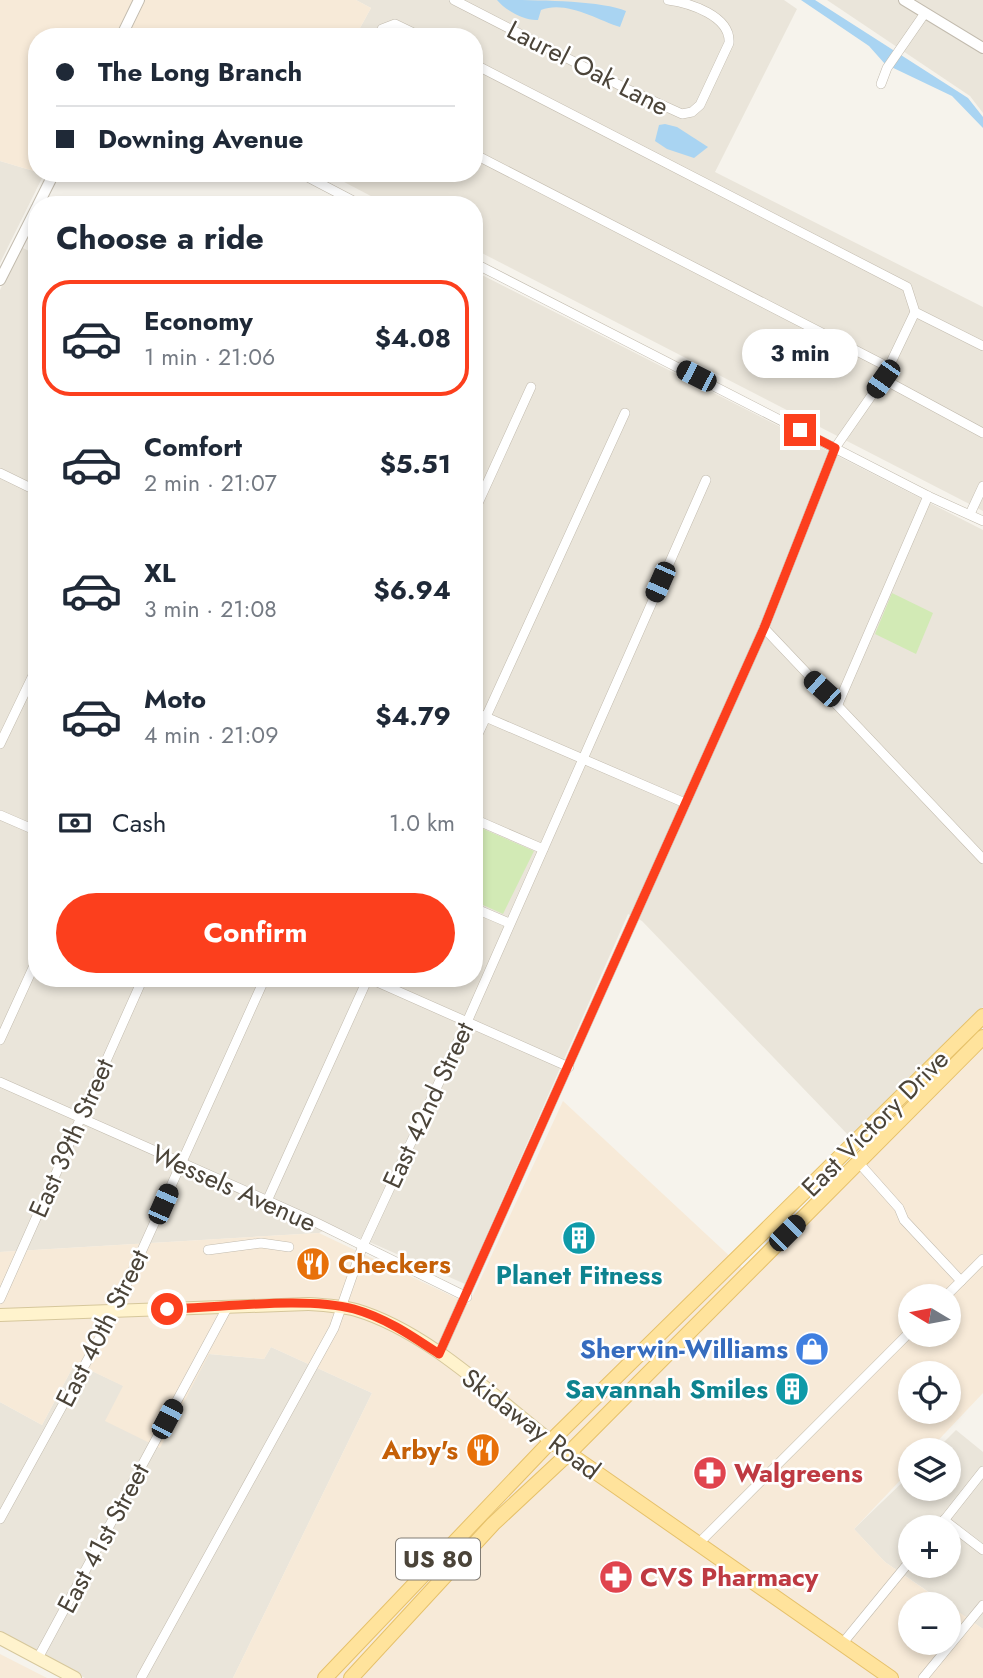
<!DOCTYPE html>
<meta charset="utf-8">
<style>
:root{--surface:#fff;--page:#f6f6f7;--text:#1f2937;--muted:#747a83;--line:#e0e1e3;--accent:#fc3f1d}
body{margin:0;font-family:Jost,sans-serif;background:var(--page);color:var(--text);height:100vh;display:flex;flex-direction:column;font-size:26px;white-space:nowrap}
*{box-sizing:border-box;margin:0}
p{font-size:23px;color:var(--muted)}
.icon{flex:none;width:38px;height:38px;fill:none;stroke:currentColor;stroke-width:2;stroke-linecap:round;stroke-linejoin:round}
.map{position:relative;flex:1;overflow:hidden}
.side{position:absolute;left:28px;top:196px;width:455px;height:791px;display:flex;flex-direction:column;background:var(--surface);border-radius:28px;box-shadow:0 4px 10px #0003}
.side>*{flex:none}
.hud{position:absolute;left:28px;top:28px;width:455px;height:154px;border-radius:28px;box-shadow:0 4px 10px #0003;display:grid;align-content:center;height:154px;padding:0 28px;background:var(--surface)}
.needle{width:46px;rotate:280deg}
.controls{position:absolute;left:898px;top:1284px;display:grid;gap:14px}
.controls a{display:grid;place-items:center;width:63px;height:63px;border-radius:50%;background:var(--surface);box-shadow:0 4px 10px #0003;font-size:35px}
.end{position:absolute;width:32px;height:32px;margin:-16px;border:9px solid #fc3f1d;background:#fff;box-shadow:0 0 0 4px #fff}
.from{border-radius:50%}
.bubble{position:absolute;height:49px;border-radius:24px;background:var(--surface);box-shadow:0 4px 10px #0003;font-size:23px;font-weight:700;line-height:49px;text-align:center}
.car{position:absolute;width:21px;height:42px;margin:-21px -10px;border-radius:9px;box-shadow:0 0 5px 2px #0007;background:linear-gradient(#222 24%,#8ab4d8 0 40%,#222 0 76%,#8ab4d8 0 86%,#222 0)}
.hud b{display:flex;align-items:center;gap:24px;height:66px;font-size:26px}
.hud b+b{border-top:2px solid var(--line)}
.hud i{width:18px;height:18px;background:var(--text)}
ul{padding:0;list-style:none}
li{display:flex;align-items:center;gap:21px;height:116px;margin:0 14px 10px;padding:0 14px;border:4px solid transparent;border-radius:28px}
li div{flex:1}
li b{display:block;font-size:26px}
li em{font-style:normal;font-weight:700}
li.active{border-color:var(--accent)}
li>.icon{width:63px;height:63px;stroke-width:1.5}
h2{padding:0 28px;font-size:32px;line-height:84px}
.pay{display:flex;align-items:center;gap:18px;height:77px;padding:0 28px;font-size:26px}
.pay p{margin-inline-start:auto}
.primary-button{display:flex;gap:14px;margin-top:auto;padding:14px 28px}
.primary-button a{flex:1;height:80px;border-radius:42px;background:var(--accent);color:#fff;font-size:28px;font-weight:700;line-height:80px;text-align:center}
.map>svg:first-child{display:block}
.residential{fill:#eae5da;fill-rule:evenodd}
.commercial{fill:#f7ead8;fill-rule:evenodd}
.green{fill:#d2eab5}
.water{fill:#a9d4f2}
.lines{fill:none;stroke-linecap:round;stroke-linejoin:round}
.minor-casing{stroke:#c2bbae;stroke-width:10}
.tertiary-casing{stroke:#c2bbae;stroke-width:12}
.secondary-casing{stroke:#d6c79b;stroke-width:14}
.primary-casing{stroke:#e6c16a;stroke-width:16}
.minor{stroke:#fff;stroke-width:9}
.tertiary{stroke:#fff;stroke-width:10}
.secondary{stroke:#fff3cd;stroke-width:12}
.primary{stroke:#ffe39c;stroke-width:14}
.route{stroke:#fc3f1d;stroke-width:9}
.labels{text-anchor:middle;stroke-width:5;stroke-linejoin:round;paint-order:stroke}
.shield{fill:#fff;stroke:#817c74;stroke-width:2}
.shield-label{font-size:24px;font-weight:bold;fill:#4b4439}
.street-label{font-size:26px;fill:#4b4439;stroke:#fff}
.food-label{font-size:26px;font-weight:bold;fill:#c56008;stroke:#fff;text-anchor:start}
.culture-label{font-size:26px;font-weight:bold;fill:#0d838f;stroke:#fff}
.shop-label{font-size:26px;font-weight:bold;fill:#366cbe;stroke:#fff;text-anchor:end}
.health-label{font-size:26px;font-weight:bold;fill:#be3a42;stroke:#fff;text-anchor:start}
</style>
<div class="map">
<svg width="983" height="1678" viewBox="0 0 983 1678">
<rect width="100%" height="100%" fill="#f6f3ec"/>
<g class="residential">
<path d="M356 0H784L797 9 715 172 983 307V511L474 249V205H388L327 173H474V37H355L371 8Z"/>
<path d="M827 0H983V113L970 96Z"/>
<path d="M0 161 44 174 0 263Z"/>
<path d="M21 247 37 255V978H474V271L983 530V1007L850 1137 642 921 628 914 465 1284 333 1226 319 1233 0 1252V290Z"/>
<path d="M271 1347 372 1393 233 1678H85L0 1633V1402L42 1425 75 1363 124 1386 106 1421 209 1354 264 1359Z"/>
<path d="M956 1430 983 1452V1629L885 1562 854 1529 910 1475V1489H948V1451H935ZM910 1528H948V1566H910Z"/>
</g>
<g class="commercial">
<path d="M0 0H356L371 8 355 37H37V172L0 161Z"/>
<path d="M983 1044V1393L928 1451H910V1470L854 1529 885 1562 947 1605H910V1643H948L949 1605 983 1629V1678H233L372 1393 271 1347 264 1359 209 1354 160 1448 105 1421 123 1386 75 1363 42 1425 0 1402V1252L319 1233 469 1304 563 1101 750 1275ZM910 1297H948V1335H910ZM910 1374H948V1412H910Z"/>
<path d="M0 1654 47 1678H0Z"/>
</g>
<g class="green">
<path d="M892 593 933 613 916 654 875 634Z"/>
<path d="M474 825 534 851 503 914 474 901Z"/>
</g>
<g class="water">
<path d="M497 0C528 0 601 0 626 11L620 27C596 19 565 0 541 10L538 20C524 21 505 10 497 0Z"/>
<path d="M801 0H815L968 98 983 117V128L952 96 885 64 869 46Z"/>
<path d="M665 124 677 127 708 147 694 158 667 149 655 141 659 125Z"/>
</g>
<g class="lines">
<g class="minor-casing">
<g id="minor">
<path d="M454 0 627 89 682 114 692 112 700 105 729 43C731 16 690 3 668 0"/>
<path d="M378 37 382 29 395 24 422 37"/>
<path d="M474 64 907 287 915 312 983 346"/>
<path d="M881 84 887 68 925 13"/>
<path d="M474 154 888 367"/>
<path d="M300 173 361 205"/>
<path d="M474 263 928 496 983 521"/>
<path d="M883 379 983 433"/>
<path d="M0 473 37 491"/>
<path d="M474 512 531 387"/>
<path d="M970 514 983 486"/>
<path d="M764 628 983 859"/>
<path d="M838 704 928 496"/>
<path d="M474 712 685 803"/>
<path d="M474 743 625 413"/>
<path d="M0 744 37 667"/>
<path d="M0 815 37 831"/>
<path d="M474 819 543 849"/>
<path d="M474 908 509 923"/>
<path d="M368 978 569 1067"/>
<path d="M0 1040 37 959"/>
<path d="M0 1082 313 1221 467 1297"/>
<path d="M859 1163 899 1208 904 1220 961 1281"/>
<path d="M267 1201 368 978"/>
<path d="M208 1250 261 1243 289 1247"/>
<path d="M945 1297 983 1259"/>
<path d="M0 1299 143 978"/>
<path d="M439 1354 764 628 835 448 883 379 915 312"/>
<path d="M0 1519 115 1310 265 978"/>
<path d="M944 1520 983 1550"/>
<path d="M938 1528 983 1471"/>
<path d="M699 1543 910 1332"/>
<path d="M842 1644 910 1561"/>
<path d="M38 1658 227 1308"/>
<path d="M141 1678 334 1328 362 1248 467 1022 706 480"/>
<path d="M923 1678 983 1605"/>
</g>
</g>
<g class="tertiary-casing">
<g id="tertiary">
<path d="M904 0 983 48"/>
<path d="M121 37 139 0"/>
<path d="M38 205 54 173"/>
<path d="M0 280 37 207"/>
</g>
</g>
<g class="secondary-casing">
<g id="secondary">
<path d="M0 1315 308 1304C324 1305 341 1306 356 1310 427 1331 493 1396 551 1441"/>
<path d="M0 1638 75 1678"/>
</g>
</g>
<g class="primary-casing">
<g id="primary">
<path d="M551 1441 891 1678"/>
<path d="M325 1678 551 1441 983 1016"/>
<path d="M351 1678 493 1524 568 1454 983 1037"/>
</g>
</g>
<use href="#minor" class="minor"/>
<use href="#tertiary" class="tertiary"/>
<use href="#secondary" class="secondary"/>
<use href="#primary" class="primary"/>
</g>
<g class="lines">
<path class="route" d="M167 1309C221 1308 304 1296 354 1309 386 1318 412 1336 439 1354L764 628 835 448 800 430"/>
</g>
<defs>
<g id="building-disc" transform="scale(1.75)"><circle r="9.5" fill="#0f9aa8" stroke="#fff"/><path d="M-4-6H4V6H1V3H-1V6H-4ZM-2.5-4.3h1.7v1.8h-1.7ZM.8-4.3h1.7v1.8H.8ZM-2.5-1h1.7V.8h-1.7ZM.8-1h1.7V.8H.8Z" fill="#fff"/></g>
<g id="restaurant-disc" transform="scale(1.75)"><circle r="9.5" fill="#e8710a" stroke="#fff"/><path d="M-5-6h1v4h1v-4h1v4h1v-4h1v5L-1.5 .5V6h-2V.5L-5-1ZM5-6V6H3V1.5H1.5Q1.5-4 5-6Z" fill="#fff"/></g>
<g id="shop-disc" transform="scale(1.75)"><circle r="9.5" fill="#3f7fe0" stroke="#fff"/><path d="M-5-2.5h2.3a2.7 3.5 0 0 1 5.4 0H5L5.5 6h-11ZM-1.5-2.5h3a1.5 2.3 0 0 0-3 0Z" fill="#fff"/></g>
<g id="pharmacy-disc" transform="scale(1.75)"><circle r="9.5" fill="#e0444e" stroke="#fff"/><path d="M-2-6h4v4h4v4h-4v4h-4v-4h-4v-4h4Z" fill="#fff"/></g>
</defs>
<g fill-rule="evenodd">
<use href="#building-disc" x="579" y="1238"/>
<use href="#restaurant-disc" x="313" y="1264"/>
<use href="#shop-disc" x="812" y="1349"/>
<use href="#building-disc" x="792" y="1389"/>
<use href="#restaurant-disc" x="483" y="1450"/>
<use href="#pharmacy-disc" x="710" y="1473"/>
<use href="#pharmacy-disc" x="616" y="1577"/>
</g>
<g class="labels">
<rect class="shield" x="396" y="1538.5" width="84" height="41" rx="5"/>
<g class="shield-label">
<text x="438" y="1567">US 80</text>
</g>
<g class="street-label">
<text transform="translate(588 68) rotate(27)" y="9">Laurel Oak Lane</text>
<text transform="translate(428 1105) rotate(-65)" y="9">East 42nd Street</text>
<text transform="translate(875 1123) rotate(-45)" y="9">East Victory Drive</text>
<text transform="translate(71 1138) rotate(-66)" y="9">East 39th Street</text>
<text transform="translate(234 1188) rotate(24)" y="9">Wessels Avenue</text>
<text transform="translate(102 1328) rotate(-63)" y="9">East 40th Street</text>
<text transform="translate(531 1424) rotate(37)" y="9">Skidaway Road</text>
<text transform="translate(103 1538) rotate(-62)" y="9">East 41st Street</text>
</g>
<g class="food-label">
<text x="338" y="1273">Checkers</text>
<text x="458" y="1459" text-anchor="end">Arby's</text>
</g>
<g class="culture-label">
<text x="579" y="1284">Planet Fitness</text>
<text x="768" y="1398" text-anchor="end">Savannah Smiles</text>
</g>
<g class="shop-label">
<text x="788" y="1358">Sherwin-Williams</text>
</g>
<g class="health-label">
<text x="734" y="1482">Walgreens</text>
<text x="640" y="1586">CVS Pharmacy</text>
</g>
</g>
</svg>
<div class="controls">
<a><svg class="needle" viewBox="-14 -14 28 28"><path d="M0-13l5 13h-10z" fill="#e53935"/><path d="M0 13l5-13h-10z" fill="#747a83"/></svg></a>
<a><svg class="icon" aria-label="locate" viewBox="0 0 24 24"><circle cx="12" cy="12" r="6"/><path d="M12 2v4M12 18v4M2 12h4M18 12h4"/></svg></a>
<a><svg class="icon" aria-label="layers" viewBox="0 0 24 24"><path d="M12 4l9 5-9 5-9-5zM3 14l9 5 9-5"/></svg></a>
<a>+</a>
<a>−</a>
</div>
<i class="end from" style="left:167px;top:1309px"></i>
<i class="end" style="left:800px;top:430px"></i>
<div class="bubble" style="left:742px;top:329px;width:116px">3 min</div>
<i class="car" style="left:696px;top:376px;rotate:297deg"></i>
<i class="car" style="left:883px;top:379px;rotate:215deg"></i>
<i class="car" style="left:660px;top:582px;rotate:204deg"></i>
<i class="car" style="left:822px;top:689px;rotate:312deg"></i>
<i class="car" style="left:163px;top:1204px;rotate:24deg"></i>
<i class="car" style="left:787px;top:1233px;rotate:45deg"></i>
<i class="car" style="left:167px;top:1419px;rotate:28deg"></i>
<div class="hud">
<b><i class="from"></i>The Long Branch</b>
<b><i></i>Downing Avenue</b>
</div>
<section class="side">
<h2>Choose a ride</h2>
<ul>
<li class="active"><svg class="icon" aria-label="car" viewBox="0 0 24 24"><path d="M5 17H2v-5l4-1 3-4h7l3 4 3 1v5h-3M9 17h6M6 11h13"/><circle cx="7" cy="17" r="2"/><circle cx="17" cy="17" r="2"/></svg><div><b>Economy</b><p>1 min · 21:06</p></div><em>$4.08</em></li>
<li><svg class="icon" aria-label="car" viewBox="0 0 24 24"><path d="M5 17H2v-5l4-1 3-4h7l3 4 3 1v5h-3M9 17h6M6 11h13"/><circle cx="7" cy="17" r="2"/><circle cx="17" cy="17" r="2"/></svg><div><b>Comfort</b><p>2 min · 21:07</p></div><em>$5.51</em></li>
<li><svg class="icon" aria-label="car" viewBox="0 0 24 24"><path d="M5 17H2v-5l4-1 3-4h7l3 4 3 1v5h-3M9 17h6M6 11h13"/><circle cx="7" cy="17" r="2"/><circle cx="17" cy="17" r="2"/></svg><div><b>XL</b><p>3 min · 21:08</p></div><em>$6.94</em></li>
<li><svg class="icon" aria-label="car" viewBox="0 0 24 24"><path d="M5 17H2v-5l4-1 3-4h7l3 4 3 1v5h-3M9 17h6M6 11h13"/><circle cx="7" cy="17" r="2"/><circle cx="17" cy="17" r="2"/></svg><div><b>Moto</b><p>4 min · 21:09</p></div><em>$4.79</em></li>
</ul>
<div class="pay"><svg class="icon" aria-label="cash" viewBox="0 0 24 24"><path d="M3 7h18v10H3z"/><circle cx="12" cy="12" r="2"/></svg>Cash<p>1.0 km</p></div>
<div class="primary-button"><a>Confirm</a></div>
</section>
</div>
